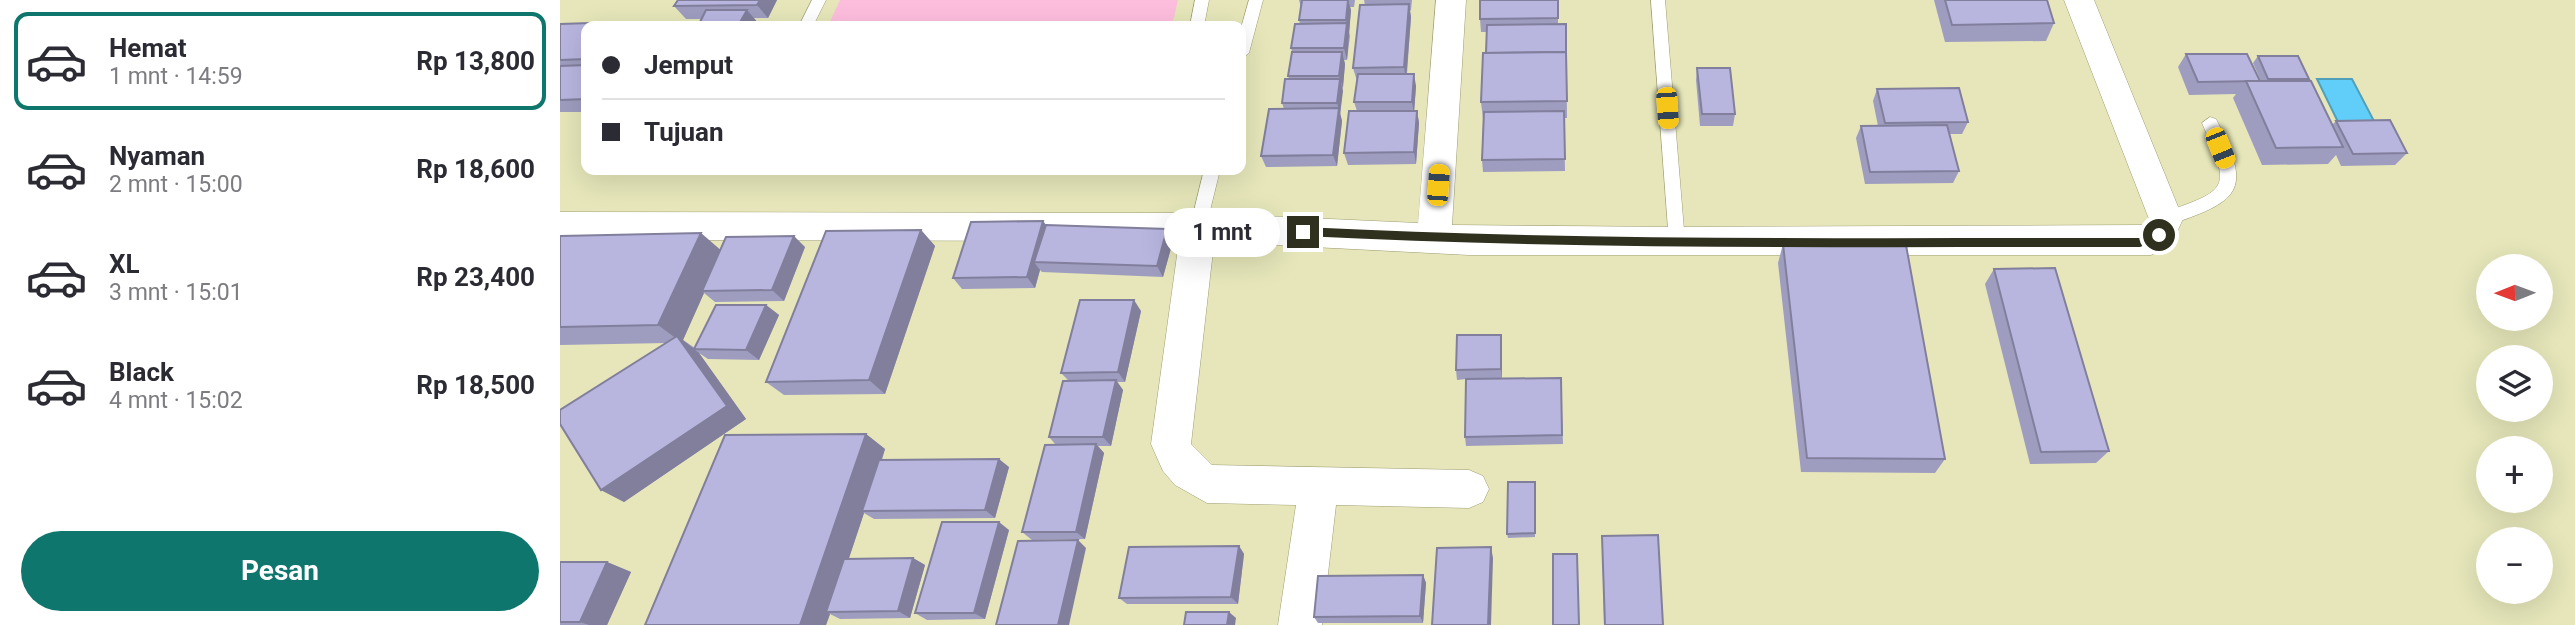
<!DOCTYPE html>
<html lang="id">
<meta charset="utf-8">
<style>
:root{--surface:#fff;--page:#f2f2f3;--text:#2b2b33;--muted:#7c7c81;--line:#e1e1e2;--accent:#0f766e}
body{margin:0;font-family:Roboto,sans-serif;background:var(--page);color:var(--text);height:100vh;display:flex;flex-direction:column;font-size:26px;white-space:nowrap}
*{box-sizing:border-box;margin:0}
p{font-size:23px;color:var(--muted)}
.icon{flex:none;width:38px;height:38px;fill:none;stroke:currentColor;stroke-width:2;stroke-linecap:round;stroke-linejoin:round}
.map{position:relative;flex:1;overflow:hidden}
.drawer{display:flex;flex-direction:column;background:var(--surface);width:560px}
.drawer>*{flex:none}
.guide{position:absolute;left:21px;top:21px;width:665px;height:154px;border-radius:14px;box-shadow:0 7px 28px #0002;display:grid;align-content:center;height:154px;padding:0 21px;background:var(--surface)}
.needle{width:46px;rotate:269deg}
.buttons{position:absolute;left:1916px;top:254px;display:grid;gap:14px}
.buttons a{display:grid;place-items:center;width:77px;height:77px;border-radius:50%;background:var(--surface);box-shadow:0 7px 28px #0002;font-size:35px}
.end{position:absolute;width:32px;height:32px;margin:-16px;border:9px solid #30301f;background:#fff;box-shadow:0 0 0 4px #fff}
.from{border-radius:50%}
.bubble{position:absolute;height:49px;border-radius:24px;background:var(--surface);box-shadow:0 7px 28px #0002;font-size:23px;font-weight:700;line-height:49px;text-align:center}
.car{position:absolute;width:21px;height:42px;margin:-21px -10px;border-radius:9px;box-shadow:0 0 5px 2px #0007;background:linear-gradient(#f5c518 24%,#345 0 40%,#f5c518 0 76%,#345 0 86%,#f5c518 0)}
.guide b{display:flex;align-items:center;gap:24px;height:66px;font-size:26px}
.guide b+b{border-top:2px solid var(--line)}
.guide i{width:18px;height:18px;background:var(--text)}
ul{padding:12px 0 0;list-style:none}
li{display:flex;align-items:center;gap:21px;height:98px;margin:0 14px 10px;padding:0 7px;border:4px solid transparent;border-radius:14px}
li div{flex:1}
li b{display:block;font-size:26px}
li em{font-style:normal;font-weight:700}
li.active{border-color:var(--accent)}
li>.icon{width:63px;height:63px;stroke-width:1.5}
.button{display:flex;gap:14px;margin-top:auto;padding:14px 21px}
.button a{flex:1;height:80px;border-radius:42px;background:var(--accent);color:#fff;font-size:28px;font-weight:700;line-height:80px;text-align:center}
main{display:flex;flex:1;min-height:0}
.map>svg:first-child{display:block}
.green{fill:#fdbedd}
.water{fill:#61cefa;stroke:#529fb8;stroke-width:2}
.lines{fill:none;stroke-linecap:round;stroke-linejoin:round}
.service-casing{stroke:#9e9e74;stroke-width:1}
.minor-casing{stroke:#9e9e74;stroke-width:1}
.service{fill:#fff;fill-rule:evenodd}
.minor{fill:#fff;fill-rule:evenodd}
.wall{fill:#9e9dc0}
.shaded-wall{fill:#817f9c}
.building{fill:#b8b6df;stroke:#817f9c;stroke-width:2}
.route{fill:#30301f}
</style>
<main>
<section class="drawer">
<ul>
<li class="active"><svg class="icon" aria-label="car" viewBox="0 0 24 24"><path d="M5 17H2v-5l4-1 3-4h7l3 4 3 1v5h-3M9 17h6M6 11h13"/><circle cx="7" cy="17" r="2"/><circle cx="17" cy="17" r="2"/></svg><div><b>Hemat</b><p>1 mnt · 14:59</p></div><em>Rp 13,800</em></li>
<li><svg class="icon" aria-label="car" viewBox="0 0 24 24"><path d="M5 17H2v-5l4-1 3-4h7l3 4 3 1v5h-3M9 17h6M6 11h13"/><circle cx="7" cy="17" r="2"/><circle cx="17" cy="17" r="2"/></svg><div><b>Nyaman</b><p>2 mnt · 15:00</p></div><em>Rp 18,600</em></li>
<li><svg class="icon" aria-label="car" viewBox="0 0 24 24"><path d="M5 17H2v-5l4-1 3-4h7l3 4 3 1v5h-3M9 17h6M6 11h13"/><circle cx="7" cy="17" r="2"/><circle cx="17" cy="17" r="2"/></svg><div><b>XL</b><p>3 mnt · 15:01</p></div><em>Rp 23,400</em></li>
<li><svg class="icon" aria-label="car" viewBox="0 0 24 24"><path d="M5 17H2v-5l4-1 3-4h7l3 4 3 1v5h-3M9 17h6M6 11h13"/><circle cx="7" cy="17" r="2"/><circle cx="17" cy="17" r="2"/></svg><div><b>Black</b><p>4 mnt · 15:02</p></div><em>Rp 18,500</em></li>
</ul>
<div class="button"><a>Pesan</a></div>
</section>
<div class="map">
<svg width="2015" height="625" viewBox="0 0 2015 625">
<rect width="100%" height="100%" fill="#e6e6ba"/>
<path class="green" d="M280 0H618L612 26H268Z"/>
<path class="water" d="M1757 79H1792L1815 123 1779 124Z"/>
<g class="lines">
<g class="service-casing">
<g id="service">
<path d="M252 0H266L253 26H239Z"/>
<path d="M635 0H649L644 26H630Z"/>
<path d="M689 0H703L689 53 681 59V28Z"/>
<path d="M1091 0H1105L1125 242 1123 247H1111L1109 242Z"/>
<path d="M1650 117 1656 119C1694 193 1679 201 1606 226L1600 224 1598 219 1600 214C1669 189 1672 191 1642 123Z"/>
<path d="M644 170H660L646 227 644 232H632L630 227Z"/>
</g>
</g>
<g class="minor-casing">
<path id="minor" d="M876 0H906L892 225 1117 227 1585 225 1589 219 1504 0H1534L1623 219 1611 245 1591 255H909L654 242 631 444 652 465 909 470 923 476 929 489 923 502 909 508 776 505 762 625H718L736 505 647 503 615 485 603 471 594 451 591 444 619 241 0 240V212L638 213 858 223Z"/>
</g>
<use href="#service" class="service"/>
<use href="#minor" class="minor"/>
</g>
<g class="wall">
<path d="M217 0 208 18H194L198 23 142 19H126L114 6Z"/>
<path d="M739 0H795L794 7H790L791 10 789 32 790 36 787 60H784L785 64 780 115 782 121 777 166 706 167 701 156 724 109 722 103 729 79 728 76 732 52 731 48 740 24 739 20 741 7Z"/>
<path d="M804 0H852L851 10 850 11 851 17 847 74 856 86 854 111H857L859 123 856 164 788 165 784 153 797 111 794 102 797 81 793 68 805 5Z"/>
<path d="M998 0V24H1006L1007 118H1004L1005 171 923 172 922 160 923 119 921 102 926 53V32H921L920 19Z"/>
<path d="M1374 0H1487L1494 23 1486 41 1385 42Z"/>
<path d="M0 24 26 26V112H0Z"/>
<path d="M1626 54 1701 81 1693 63 1698 56 1749 79 1748 81 1772 125 1776 121 1847 153 1835 165 1781 166 1776 155 1768 164 1702 165 1673 98 1676 94 1629 95 1618 67Z"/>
<path d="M1137 68 1175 114 1173 126H1140L1136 80Z"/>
<path d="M1317 89 1408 122 1402 134H1390L1399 171 1393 183 1305 184 1296 138 1301 126H1318L1313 101Z"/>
<path d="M483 221 486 225 607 229 613 241 603 277 482 272 480 270 475 288 402 289 393 278Z"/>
<path d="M361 230 375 246 325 394 224 395 206 382Z"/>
<path d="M0 236 160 250 245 247 224 301 155 302 144 293 123 340 135 348 206 305 219 315 199 360 148 359 139 353 186 419 64 502 41 490 107 343 0 345Z"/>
<path d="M1223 244 1385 459 1375 473 1241 472 1218 263Z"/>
<path d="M1434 269 1549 451 1536 463 1470 464 1425 284Z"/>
<path d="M581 311 565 382H557L563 390 551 446H538L544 453 525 539 472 540 462 532 496 445 489 437 508 380 501 373Z"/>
<path d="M941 335 942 345V378H1001L1003 444 906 446 905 437 906 379 897 380 896 370Z"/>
<path d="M306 434 325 449 322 460 449 467 435 518 314 519 304 513 289 558H353L365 565 350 618 280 619 270 614 266 625H85Z"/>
<path d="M975 482V537L948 538 947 534Z"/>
<path d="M449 530 425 619 367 620 355 613Z"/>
<path d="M1042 536 1103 625H1044Z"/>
<path d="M679 546 684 554 678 604H567L559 598Z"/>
<path d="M0 562H47L71 572 47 625H0Z"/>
<path d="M863 575 866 583 863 623H758L754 617Z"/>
</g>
<g class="shaded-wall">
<path d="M200 0H217L208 18 197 5Z"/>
<path d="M788 0 791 10 787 60 784 48Z"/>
<path d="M849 4 851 17 846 80 844 67Z"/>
<path d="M187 10 198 23 196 26H178Z"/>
<path d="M782 52 785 64 783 88 779 76Z"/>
<path d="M854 74 856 86 854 114 852 102Z"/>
<path d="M780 79 783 91 780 115 777 103Z"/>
<path d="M779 108 782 121 777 166 773 155Z"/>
<path d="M857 111 859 123 856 164 854 152Z"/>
<path d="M483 221 491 232 474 262 480 270 475 288 467 277Z"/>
<path d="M607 229 613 241 603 277 597 266Z"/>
<path d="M361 230 375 246 325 394 309 380Z"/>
<path d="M141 233 163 252 142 291 144 293 123 340 139 353 186 419 64 502 41 490 121 342 98 325Z"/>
<path d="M234 236 245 247 224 301 212 290Z"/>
<path d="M574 300 581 311 565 382 558 372Z"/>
<path d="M206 305 219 315 199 360 186 350Z"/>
<path d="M941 335 942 345V379L941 369Z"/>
<path d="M556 380 563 390 551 446 543 437Z"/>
<path d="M306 434 325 449 304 511H302L304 513 271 612H266L270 614 266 625H240Z"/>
<path d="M536 444 544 453 525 539 516 532Z"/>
<path d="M439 459 449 467 435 518 425 510Z"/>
<path d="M439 522 449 530 425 619 414 613Z"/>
<path d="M518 540 526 548 509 625H498Z"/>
<path d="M679 546 684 554 678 604 671 597Z"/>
<path d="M931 547 933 558 931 625H928Z"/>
<path d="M353 558 365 565 350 618 338 611Z"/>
<path d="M47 562 71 572 47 625H29L20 622Z"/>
<path d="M863 575 866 583 863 623 860 616Z"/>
<path d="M669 612 676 618 675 625H667Z"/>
</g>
<g class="building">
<path d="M118 0H200L197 5 114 6Z"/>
<path d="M742 0H788L786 20H739Z"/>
<path d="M920 0H998V18L920 19Z"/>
<path d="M1385 0H1487L1494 23 1392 25Z"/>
<path d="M849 4 844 67 793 68 800 5Z"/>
<path d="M146 10H187L178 26H138Z"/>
<path d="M61 22 59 26H26V59L0 60V24Z"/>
<path d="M787 23 784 48H731L735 24Z"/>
<path d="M1006 24V52L926 53 927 25Z"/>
<path d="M732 52H782L779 76H728Z"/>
<path d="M1006 52 1007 101 921 102 923 53Z"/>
<path d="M1626 54H1687L1700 81 1638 82Z"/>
<path d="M1698 56H1738L1749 79H1708Z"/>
<path d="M26 65V99L0 100V66Z"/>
<path d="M1137 68H1170L1175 114H1142Z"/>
<path d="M798 74H854L852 102H794Z"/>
<path d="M725 79H780L777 103H722Z"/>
<path d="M1686 81H1751L1783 147 1716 148Z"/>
<path d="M1399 88 1408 122 1325 123 1317 89Z"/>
<path d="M779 108 773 155 701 156 709 109Z"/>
<path d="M789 111H857L854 152 784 153Z"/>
<path d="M1004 111 1005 159 922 160 924 112Z"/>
<path d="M1830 120 1847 153 1793 154 1776 121Z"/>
<path d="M1387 125 1399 171 1310 172 1301 126Z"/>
<path d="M483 221 467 277 393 278 411 222Z"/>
<path d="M486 225 607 229 597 266 474 262Z"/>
<path d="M361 230 309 380 206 382 266 231Z"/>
<path d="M141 233 98 325 0 327V236Z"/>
<path d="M234 236 212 290 142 291 166 237Z"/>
<path d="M1223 244 1346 245 1385 459 1247 458Z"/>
<path d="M1495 268 1549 451 1481 452 1434 269Z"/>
<path d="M520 300H574L558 372 501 373Z"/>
<path d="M156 305H206L186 350 134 349Z"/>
<path d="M897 335H941V369L896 370Z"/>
<path d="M117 336 167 406 41 490 0 424V410Z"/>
<path d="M1001 378 1002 435 905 437 906 379Z"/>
<path d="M556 380 543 437H489L503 381Z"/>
<path d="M306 434 240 625H85L165 435Z"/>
<path d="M536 444 516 532H462L485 445Z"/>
<path d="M439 459 425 510 302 511 319 460Z"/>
<path d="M948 482H975V533L947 534Z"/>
<path d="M382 522H439L414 613H355Z"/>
<path d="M1098 535 1103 625H1045L1042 536Z"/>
<path d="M518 540 498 625H436L458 541Z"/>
<path d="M679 546 671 597 559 598 569 547Z"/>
<path d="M931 547 928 625H872L877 548Z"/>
<path d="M993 554H1017L1019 625H993Z"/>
<path d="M353 558 338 611 266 612 284 559Z"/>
<path d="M0 562H47L20 622H0Z"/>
<path d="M863 575 860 616 754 617 758 576Z"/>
<path d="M626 612H669L667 625H624Z"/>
</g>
<path class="route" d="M743 227C1022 241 1301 238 1580 238L1599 231 1604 235 1603 238 1580 247C1301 247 1022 250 743 236L737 232Z"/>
</svg>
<div class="buttons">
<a><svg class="needle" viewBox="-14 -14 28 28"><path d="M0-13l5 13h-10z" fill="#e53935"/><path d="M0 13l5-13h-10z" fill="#7c7c81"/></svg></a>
<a><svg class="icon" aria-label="layers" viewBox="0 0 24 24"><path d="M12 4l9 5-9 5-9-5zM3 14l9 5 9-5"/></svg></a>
<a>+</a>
<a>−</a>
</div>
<i class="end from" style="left:1599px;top:235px"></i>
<i class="end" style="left:743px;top:232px"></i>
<div class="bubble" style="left:604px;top:208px;width:116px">1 mnt</div>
<i class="car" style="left:1107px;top:108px;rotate:176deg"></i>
<i class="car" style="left:1660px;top:148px;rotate:158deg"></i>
<i class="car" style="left:878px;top:185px;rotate:4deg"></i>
<div class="guide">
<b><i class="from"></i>Jemput</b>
<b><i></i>Tujuan</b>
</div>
</div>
</main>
